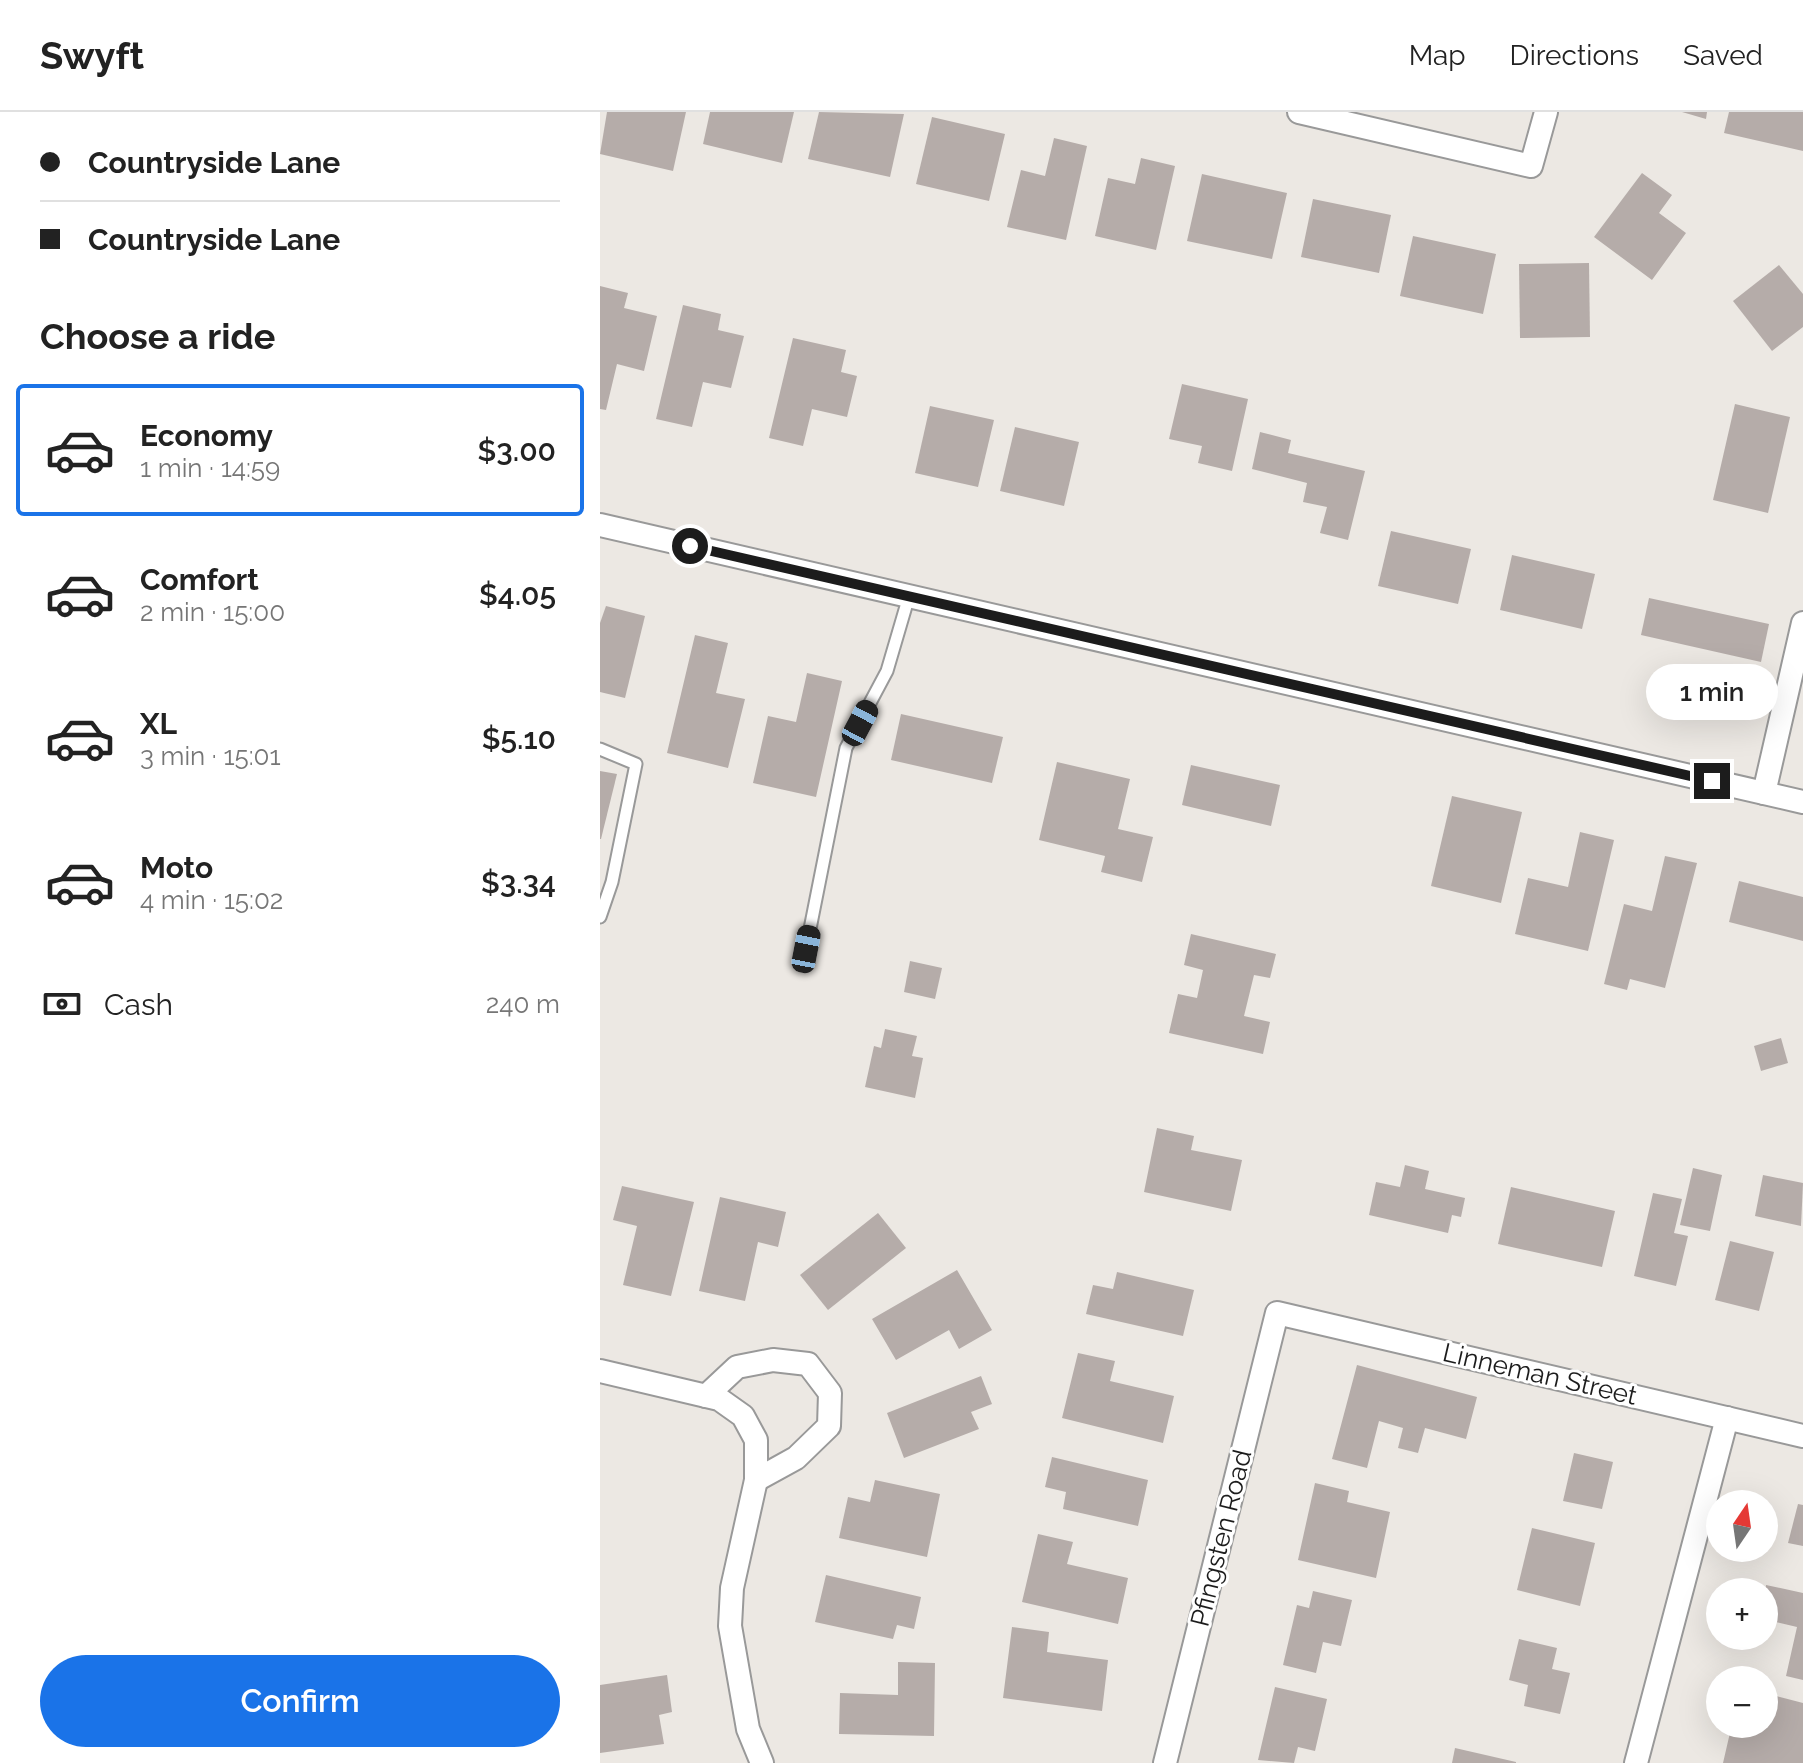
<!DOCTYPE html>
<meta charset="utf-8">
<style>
:root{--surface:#fff;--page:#f2f2f2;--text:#222;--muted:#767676;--line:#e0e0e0;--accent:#1a73e8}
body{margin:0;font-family:Raleway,sans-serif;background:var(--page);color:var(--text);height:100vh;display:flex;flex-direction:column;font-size:30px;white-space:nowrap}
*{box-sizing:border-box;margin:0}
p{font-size:26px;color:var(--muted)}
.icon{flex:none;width:44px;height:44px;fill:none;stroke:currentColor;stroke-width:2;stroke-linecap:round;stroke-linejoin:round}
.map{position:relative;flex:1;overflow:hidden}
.panel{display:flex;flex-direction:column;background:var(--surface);width:600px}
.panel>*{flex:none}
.guide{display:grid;align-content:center;height:176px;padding:0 40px;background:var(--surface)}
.needle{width:52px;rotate:13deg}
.controls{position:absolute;left:1106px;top:1378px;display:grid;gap:16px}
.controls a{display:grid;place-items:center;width:72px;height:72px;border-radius:50%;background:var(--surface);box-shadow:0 8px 32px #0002;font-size:40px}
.end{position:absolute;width:36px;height:36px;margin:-18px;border:10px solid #1c1c1c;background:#fff;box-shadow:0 0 0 4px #fff}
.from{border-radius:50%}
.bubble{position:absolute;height:56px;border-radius:28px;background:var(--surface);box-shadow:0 8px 32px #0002;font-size:26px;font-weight:600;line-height:56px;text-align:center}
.car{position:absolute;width:24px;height:48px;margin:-24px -12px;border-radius:10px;box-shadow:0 0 6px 2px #0007;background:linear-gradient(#222 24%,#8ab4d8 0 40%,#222 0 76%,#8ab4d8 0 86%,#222 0)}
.guide b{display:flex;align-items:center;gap:28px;height:76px;font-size:30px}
.guide b+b{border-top:2px solid var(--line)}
.guide i{width:20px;height:20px;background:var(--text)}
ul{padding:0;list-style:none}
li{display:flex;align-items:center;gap:24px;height:132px;margin:0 16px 12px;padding:0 24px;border:4px solid transparent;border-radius:8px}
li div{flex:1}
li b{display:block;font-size:30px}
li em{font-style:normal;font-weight:600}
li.active{border-color:var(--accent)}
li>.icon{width:72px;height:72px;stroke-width:1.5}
h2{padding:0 40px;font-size:36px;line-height:96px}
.pay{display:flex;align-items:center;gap:20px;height:88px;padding:0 40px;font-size:30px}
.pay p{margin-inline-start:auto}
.action{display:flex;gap:16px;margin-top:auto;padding:16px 40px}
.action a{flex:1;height:92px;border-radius:48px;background:var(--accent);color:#fff;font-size:32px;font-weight:600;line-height:92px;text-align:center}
header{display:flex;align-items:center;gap:48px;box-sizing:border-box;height:112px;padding:0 40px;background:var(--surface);border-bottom:2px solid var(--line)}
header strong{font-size:38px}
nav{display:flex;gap:44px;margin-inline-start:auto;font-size:28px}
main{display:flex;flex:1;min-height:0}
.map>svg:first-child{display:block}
.building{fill:#b5aca9}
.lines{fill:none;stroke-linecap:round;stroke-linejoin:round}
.lane-casing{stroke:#999;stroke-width:15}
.street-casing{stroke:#999;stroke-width:26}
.lane{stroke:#fff;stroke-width:11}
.street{stroke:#fff;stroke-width:22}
.route{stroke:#1c1c1c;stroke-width:10}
.labels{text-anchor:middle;stroke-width:6;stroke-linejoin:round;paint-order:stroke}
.street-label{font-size:26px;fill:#1c1c1c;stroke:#fff}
</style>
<header>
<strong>Swyft</strong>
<nav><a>Map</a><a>Directions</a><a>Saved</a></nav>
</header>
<main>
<section class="panel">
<div class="guide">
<b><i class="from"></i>Countryside Lane</b>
<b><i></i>Countryside Lane</b>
</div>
<h2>Choose a ride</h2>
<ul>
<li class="active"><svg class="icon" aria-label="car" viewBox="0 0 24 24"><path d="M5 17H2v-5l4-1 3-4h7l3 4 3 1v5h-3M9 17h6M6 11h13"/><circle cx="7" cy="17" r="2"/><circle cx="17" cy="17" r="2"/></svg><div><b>Economy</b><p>1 min · 14:59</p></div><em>$3.00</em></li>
<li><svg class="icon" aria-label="car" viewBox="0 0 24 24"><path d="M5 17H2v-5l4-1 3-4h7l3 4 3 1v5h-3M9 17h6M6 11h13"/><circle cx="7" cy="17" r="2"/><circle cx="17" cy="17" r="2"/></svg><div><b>Comfort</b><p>2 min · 15:00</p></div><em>$4.05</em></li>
<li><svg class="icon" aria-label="car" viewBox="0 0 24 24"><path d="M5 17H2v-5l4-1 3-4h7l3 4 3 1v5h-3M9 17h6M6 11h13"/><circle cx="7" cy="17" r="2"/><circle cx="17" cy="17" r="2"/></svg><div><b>XL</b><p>3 min · 15:01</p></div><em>$5.10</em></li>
<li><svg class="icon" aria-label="car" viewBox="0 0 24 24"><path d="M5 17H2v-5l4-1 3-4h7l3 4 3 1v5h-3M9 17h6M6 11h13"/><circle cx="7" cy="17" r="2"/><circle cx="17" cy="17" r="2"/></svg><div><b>Moto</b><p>4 min · 15:02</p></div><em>$3.34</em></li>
</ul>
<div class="pay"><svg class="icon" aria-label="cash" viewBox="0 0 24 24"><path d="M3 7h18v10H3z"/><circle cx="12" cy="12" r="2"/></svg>Cash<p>240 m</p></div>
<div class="action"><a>Confirm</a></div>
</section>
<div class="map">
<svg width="1203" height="1651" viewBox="0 0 1203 1651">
<rect width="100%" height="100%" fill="#ece8e3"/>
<g class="building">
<path d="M7 0H86L73 59 0 42Z"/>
<path d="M110 0H194L182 51 103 32Z"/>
<path d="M219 0 304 2 290 65 208 47Z"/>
<path d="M1082 0H1107L1106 7Z"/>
<path d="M1129 0H1203V39L1124 21Z"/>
<path d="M332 5 405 22 389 89 316 72Z"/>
<path d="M454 26 487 34 466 128 407 115 421 58 445 64Z"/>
<path d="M541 46 575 54 556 138 495 124 508 66 535 72Z"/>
<path d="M1042 61 1072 83 1059 101 1086 121 1052 168 994 125Z"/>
<path d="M602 62 687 81 672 147 587 129Z"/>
<path d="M713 87 791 103 779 161 701 145Z"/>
<path d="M813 124 896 142 883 202 800 184Z"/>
<path d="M989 151 990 225 920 226 919 152Z"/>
<path d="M1179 153 1203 182V215L1172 239 1133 189Z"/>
<path d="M0 174 28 181 24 196 57 204 44 259 17 252 6 298 0 297Z"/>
<path d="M83 193 121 202 118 218 144 224 131 276 103 270 92 315 56 307Z"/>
<path d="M193 226 246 238 241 260 257 264 247 305 212 297 203 334 169 326Z"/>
<path d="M582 272 648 287 632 359 598 351 602 334 569 327Z"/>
<path d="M1135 292 1190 305 1168 401 1113 388Z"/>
<path d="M330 294 394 308 378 375 315 361Z"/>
<path d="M415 315 479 330 464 394 400 379Z"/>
<path d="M660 320 691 328 688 341 765 359 748 428 720 421 727 395 703 390 707 371 652 357Z"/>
<path d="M791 419 871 437 858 492 778 474Z"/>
<path d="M912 443 995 462 982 517 900 498Z"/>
<path d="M1049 486 1169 512 1161 550 1041 523Z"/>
<path d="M6 494 45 504 25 586 0 580V511Z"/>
<path d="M95 523 128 531 116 581 145 587 128 656 67 641Z"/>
<path d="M207 561 242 569 216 685 153 671 168 604 196 610Z"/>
<path d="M301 602 403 625 392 671 291 648Z"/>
<path d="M457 650 530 667 518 717 553 725 542 770 501 760 505 744 439 728Z"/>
<path d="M591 653 680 673 671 714 582 693Z"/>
<path d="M0 659 17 662 1 727H0Z"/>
<path d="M852 684 922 700 901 791 831 774Z"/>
<path d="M980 720 1014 728 988 839 915 822 928 766 968 775Z"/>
<path d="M1065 744 1097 751 1065 876 1030 867 1027 878 1004 872 1024 792 1052 799Z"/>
<path d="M1139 769 1203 785V829L1129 810Z"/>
<path d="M591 822 676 842 670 866 654 863 644 904 670 910 663 942 569 921 578 882 597 886 603 858 584 853Z"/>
<path d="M310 849 342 856 335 887 304 880Z"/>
<path d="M285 917 317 924 312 944 323 946 315 986 265 975 274 934 281 936Z"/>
<path d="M1181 926 1188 951 1161 959 1154 934Z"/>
<path d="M557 1016 594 1024 591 1038 642 1048 631 1099 544 1080Z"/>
<path d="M805 1053 829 1059 825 1077 865 1086 861 1105 852 1103 848 1121 769 1103 776 1070 800 1075Z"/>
<path d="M1093 1056 1122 1063 1110 1119 1080 1113Z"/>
<path d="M1163 1063 1203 1071 1201 1114 1155 1104Z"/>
<path d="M22 1074 94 1090 71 1184 23 1173 37 1114 13 1108Z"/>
<path d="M911 1075 1015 1099 1002 1155 898 1132Z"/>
<path d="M1053 1081 1082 1087 1074 1121 1088 1124 1076 1174 1034 1164Z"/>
<path d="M120 1085 186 1100 178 1135 158 1130 145 1189 99 1179Z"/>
<path d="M278 1101 306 1136 228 1198 200 1163Z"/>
<path d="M1130 1129 1174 1140 1159 1199 1115 1188Z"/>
<path d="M357 1158 392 1218 359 1237 349 1218 296 1248 272 1207Z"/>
<path d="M517 1160 594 1178 583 1224 486 1202 493 1173 513 1177Z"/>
<path d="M478 1241 515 1249 510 1269 574 1284 563 1331 462 1306Z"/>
<path d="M757 1253 877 1285 866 1327 825 1316 818 1341 798 1336 803 1316 779 1309 767 1356 732 1347Z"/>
<path d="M381 1264 392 1292 371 1300 379 1317 304 1346 287 1301Z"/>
<path d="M974 1341 1013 1350 1002 1397 963 1389Z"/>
<path d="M452 1345 548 1368 538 1414 463 1397 466 1380 445 1375Z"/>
<path d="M275 1368 340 1382 327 1445 239 1426 248 1385 270 1390Z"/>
<path d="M715 1371 749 1379 747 1390 790 1400 776 1466 698 1448Z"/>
<path d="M1198 1392 1203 1393V1434L1188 1431Z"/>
<path d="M932 1416 995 1431 980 1494 917 1478Z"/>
<path d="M438 1422 473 1430 467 1452 528 1466 518 1512 422 1490Z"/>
<path d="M226 1463 321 1485 314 1517 297 1513 293 1527 215 1510Z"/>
<path d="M1166 1473 1203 1481V1568L1186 1564 1197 1515 1164 1507Z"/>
<path d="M713 1479 752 1488 741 1534 723 1530 716 1561 683 1553 697 1493 709 1496Z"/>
<path d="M412 1515 449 1520 447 1540 508 1548 502 1599 403 1586Z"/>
<path d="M919 1527 957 1536 952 1557 970 1561 960 1602 924 1594 928 1573 909 1568Z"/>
<path d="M298 1550 335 1551 334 1624 239 1622 240 1581 298 1583Z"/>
<path d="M67 1563 72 1600 59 1603 64 1632 0 1641V1573Z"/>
<path d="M675 1575 727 1587 715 1639 698 1635 694 1651 658 1648Z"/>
<path d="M1164 1581 1203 1591V1651H1123L1132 1612H1164Z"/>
<path d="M855 1636 916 1650V1651H852Z"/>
</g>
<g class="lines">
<g class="lane-casing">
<g id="lane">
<path d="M0 637 36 652 12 770 0 805"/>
<path d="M206 837 246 636 287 559 309 484"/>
</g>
</g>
<g class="street-casing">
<g id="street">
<path d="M699 0 931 54 946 0"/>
<path d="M0 413 1203 690"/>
<path d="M1164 681 1203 511"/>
<path d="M0 1259 119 1287 143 1304 156 1328V1368L132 1476 130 1514 148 1617 162 1651"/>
<path d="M106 1284 137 1255 173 1248 208 1252 230 1281 229 1314 196 1346 156 1368"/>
<path d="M565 1651 677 1201 1203 1324"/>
<path d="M1036 1651 1127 1306"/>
</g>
</g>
<use href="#lane" class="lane"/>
<use href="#street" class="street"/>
</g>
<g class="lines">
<path class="route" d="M90 434 1112 669"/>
</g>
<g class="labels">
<g class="street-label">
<text transform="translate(940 1262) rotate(13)" y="9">Linneman Street</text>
<text transform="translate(621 1426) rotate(-76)" y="9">Pfingsten Road</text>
</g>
</g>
</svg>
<div class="controls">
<a><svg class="needle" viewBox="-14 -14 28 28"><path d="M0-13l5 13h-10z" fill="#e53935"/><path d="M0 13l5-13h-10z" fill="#767676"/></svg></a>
<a>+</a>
<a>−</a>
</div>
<i class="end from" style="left:90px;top:434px"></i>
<i class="end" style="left:1112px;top:669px"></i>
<div class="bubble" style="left:1046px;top:552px;width:132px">1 min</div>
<i class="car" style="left:260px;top:611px;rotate:28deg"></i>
<i class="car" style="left:206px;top:837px;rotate:11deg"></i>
</div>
</main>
